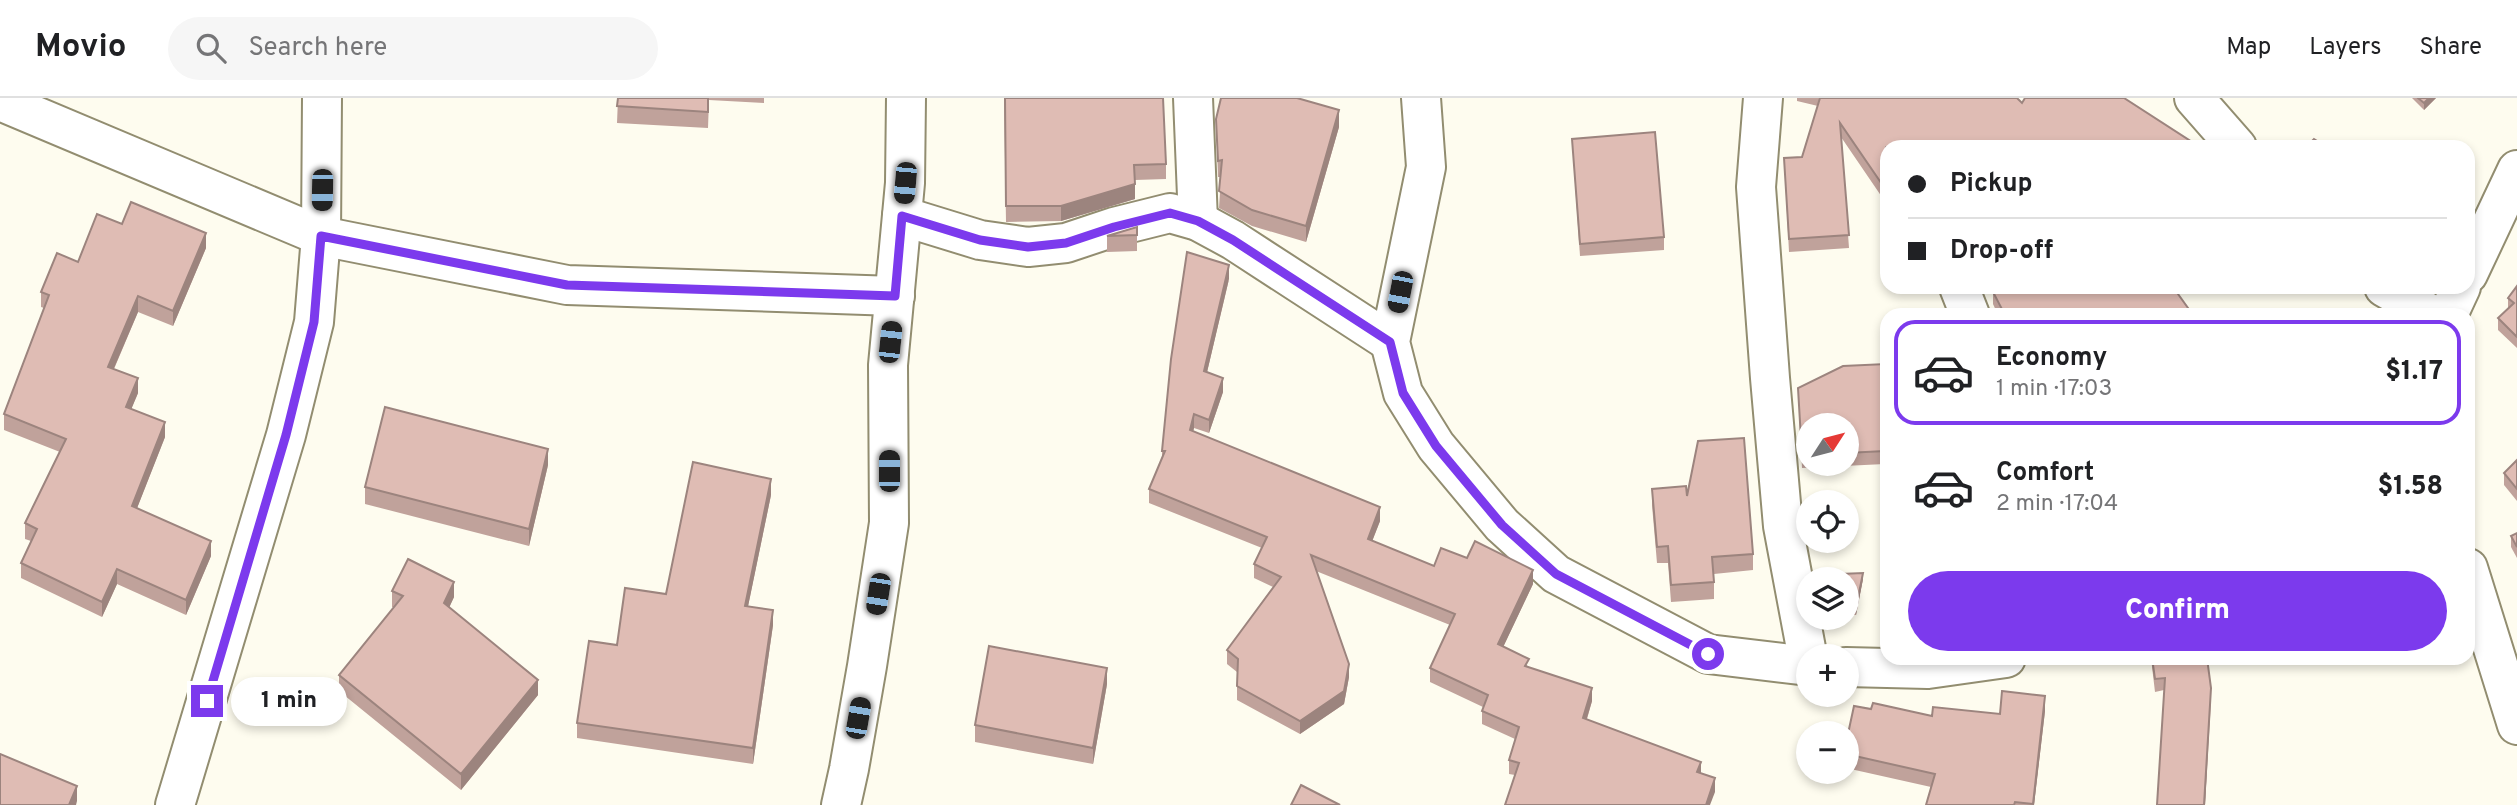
<!DOCTYPE html>
<meta charset="utf-8">
<style>
:root{--surface:#fff;--page:#f6f6f6;--text:#202124;--muted:#757577;--line:#e0e0e0;--accent:#7c3aed}
body{margin:0;font-family:Overpass,sans-serif;background:var(--page);color:var(--text);height:100vh;display:flex;flex-direction:column;font-size:26px;white-space:nowrap}
*{box-sizing:border-box;margin:0}
p{font-size:23px;color:var(--muted)}
.icon{flex:none;width:38px;height:38px;fill:none;stroke:currentColor;stroke-width:2;stroke-linecap:round;stroke-linejoin:round}
.map{position:relative;flex:1;overflow:hidden}
.side{position:absolute;left:1880px;top:210px;width:595px;height:357px;display:flex;flex-direction:column;background:var(--surface);border-radius:21px;box-shadow:0 4px 10px #0003}
.side>*{flex:none}
.guide{position:absolute;left:1880px;top:42px;width:595px;height:154px;border-radius:21px;box-shadow:0 4px 10px #0003;display:grid;align-content:center;height:154px;padding:0 28px;background:var(--surface)}
.needle{width:46px;rotate:54deg}
.tools{position:absolute;left:1796px;top:315px;display:grid;gap:14px}
.tools a{display:grid;place-items:center;width:63px;height:63px;border-radius:50%;background:var(--surface);box-shadow:0 4px 10px #0003;font-size:35px}
.end{position:absolute;width:32px;height:32px;margin:-16px;border:9px solid #7c3aed;background:#fff;box-shadow:0 0 0 4px #fff}
.from{border-radius:50%}
.bubble{position:absolute;height:49px;border-radius:24px;background:var(--surface);box-shadow:0 4px 10px #0003;font-size:23px;font-weight:800;line-height:49px;text-align:center}
.car{position:absolute;width:21px;height:42px;margin:-21px -10px;border-radius:9px;box-shadow:0 0 5px 2px #0007;background:linear-gradient(#222 24%,#8ab4d8 0 40%,#222 0 76%,#8ab4d8 0 86%,#222 0)}
.guide b{display:flex;align-items:center;gap:24px;height:66px;font-size:26px}
.guide b+b{border-top:2px solid var(--line)}
.guide i{width:18px;height:18px;background:var(--text)}
ul{padding:12px 0 0;list-style:none}
li{display:flex;align-items:center;gap:21px;height:105px;margin:0 14px 10px;padding:0 14px;border:4px solid transparent;border-radius:21px}
li div{flex:1}
li b{display:block;font-size:26px}
li em{font-style:normal;font-weight:800}
li.current{border-color:var(--accent)}
li>.icon{width:63px;height:63px;stroke-width:1.5}
.action{display:flex;gap:14px;margin-top:auto;padding:14px 28px}
.action a{flex:1;height:80px;border-radius:42px;background:var(--accent);color:#fff;font-size:28px;font-weight:800;line-height:80px;text-align:center}
header{display:flex;align-items:center;gap:42px;box-sizing:border-box;height:98px;padding:0 35px;background:var(--surface);border-bottom:2px solid var(--line)}
header strong{font-size:33px}
nav{display:flex;gap:38px;margin-inline-start:auto;font-size:24px}
.search{width:490px;height:63px;background:var(--page);display:flex;align-items:center;gap:18px;box-sizing:border-box;padding:0 24px;border-radius:38px;color:var(--muted);font-size:26px}
.map>svg:first-child{display:block}
.lines{fill:none;stroke-linecap:round;stroke-linejoin:round}
.minor-casing{stroke:#928d70;stroke-width:42}
.tertiary-casing{stroke:#928d70;stroke-width:42}
.minor{stroke:#fff;stroke-width:38}
.tertiary{stroke:#fff;stroke-width:38}
.wall{fill:#c0a29b;fill-rule:evenodd}
.shaded-wall{fill:#9c847e}
.building{fill:#dfbcb4;stroke:#9c847e;stroke-width:2}
.route{stroke:#7c3aed;stroke-width:9}
</style>
<header>
<strong>Movio</strong>
<div class="search"><svg class="icon" aria-label="search" viewBox="0 0 24 24"><circle cx="10" cy="10" r="6"/><path d="M15 15l6 6"/></svg>Search here</div>
<nav><a>Map</a><a>Layers</a><a>Share</a></nav>
</header>
<div class="map">
<svg width="2517" height="707" viewBox="0 0 2517 707">
<rect width="100%" height="100%" fill="#fefcef"/>
<g class="lines">
<g class="minor-casing">
<g id="minor">
<path d="M1193 0 1198 123"/>
<path d="M1421 0 1426 69 1390 244 1403 295 1436 348 1502 427 1556 476 1708 556 1808 568"/>
<path d="M1763 0 1756 89 1770 280 1783 428 1808 561"/>
<path d="M2194 0 2237 49"/>
<path d="M0 3 321 138 567 187 895 198"/>
<path d="M902 118 980 142 1028 149 1066 145 1114 129 1170 115 1198 123 1233 142 1390 244"/>
<path d="M1959 189 1970 217"/>
<path d="M2384 189 2432 217"/>
<path d="M1846 569 1928 571 2006 560"/>
<path d="M175 707 286 337 314 224 321 138 322 0"/>
<path d="M841 707 849 671 867 568 889 425 888 267 905 85 906 0"/>
</g>
</g>
<g class="tertiary-casing">
<g id="tertiary">
<path d="M2468 176 2517 72"/>
<path d="M2448 217 2461 189"/>
<path d="M2468 470 2517 627"/>
</g>
</g>
<use href="#minor" class="minor"/>
<use href="#tertiary" class="tertiary"/>
</g>
<g class="wall">
<path d="M618 0H764V5L709 2 708 30 617 25Z"/>
<path d="M1004 0 1166 66V81L1135 82V101L1061 123 1006 124Z"/>
<path d="M1797 0H2017L2022 5 2129 4 2192 49H1886V105L1841 39 1849 150 1789 154 1784 60 1802 59 1818 8 1797 3Z"/>
<path d="M2412 0H2436L2424 12Z"/>
<path d="M1216 21 1339 29 1306 144 1252 128 1219 110 1221 79H1218Z"/>
<path d="M1572 41 1664 139V152L1580 158Z"/>
<path d="M122 126 206 150 173 228 138 214 114 271 138 295 131 311 165 339 137 410 211 458 186 517 117 486 102 519 21 480V465L31 443 25 441V425L60 354 4 332V316L44 210 41 209V194Z"/>
<path d="M1137 129V153L1107 154V138Z"/>
<path d="M1229 181 1207 274 1223 294 1209 335 1194 330 1193 333 1380 423 1372 443 1434 468 1533 486 1503 549 1529 569 1592 603 1587 621 1701 675 1715 694 1515 677 1509 676V662L1515 641 1482 626V613L1483 609 1430 584V570L1450 527 1316 473 1349 579 1344 606 1300 636 1237 602V574L1227 566V552L1273 489 1254 480V466L1262 450 1149 405V391L1162 359V353Z"/>
<path d="M2517 188V250L2498 232V220L2508 211V200Z"/>
<path d="M1993 194 2193 217H1998L1993 206Z"/>
<path d="M1886 266V359L1885 366 1802 370 1798 290ZM1808 327H1846V366H1808Z"/>
<path d="M2517 362V403L2504 387V375Z"/>
<path d="M548 367 529 448 365 406V389Z"/>
<path d="M1652 391 1687 398 1753 456V472L1714 476V501L1671 504 1668 465H1657L1652 407Z"/>
<path d="M771 397 748 508 773 527 753 666 577 640V625L617 547 666 496Z"/>
<path d="M2517 435V460L2511 449V438Z"/>
<path d="M1816 477 1863 481 1856 517H1846V481H1816Z"/>
<path d="M392 493 454 499 449 509 538 597 461 692 339 593V577L394 509H392Z"/>
<path d="M2151 560H2207L2211 603 2205 707H2157L2164 592 2155 594Z"/>
<path d="M1107 586 1093 666 975 644V627Z"/>
<path d="M1871 611 1932 618 2000 616 2045 613 2034 707H1926L1931 689 1846 670V645Z"/>
</g>
<g class="shaded-wall">
<path d="M2429 0H2436L2424 12V5Z"/>
<path d="M1339 12V29L1306 144V128Z"/>
<path d="M1135 86V101L1061 123V108Z"/>
<path d="M206 135V150L173 228V213Z"/>
<path d="M1229 167V181L1204 287V273Z"/>
<path d="M138 198V214L108 284V269Z"/>
<path d="M138 280V295L126 324V309Z"/>
<path d="M1223 280V294L1209 335V322Z"/>
<path d="M1194 316V330L1190 346V332Z"/>
<path d="M165 324V339L132 423V408Z"/>
<path d="M548 351V367L529 448V431Z"/>
<path d="M771 381V397L745 523V508Z"/>
<path d="M1380 409V423L1368 454V441Z"/>
<path d="M211 443V458L186 517V502Z"/>
<path d="M117 471V486L102 519V504Z"/>
<path d="M1533 472V486L1498 560V546Z"/>
<path d="M1863 475V481L1856 517V510Z"/>
<path d="M454 484V499L444 521V505Z"/>
<path d="M773 512V527L753 666V650Z"/>
<path d="M1349 566V579L1344 606 1300 636V623Z"/>
<path d="M1107 570V586L1093 666V650Z"/>
<path d="M538 582V597L461 692V676Z"/>
<path d="M1592 590V603L1583 633V620Z"/>
<path d="M2211 590 2205 707H2204Z"/>
<path d="M2045 598V613L2034 707H2033Z"/>
<path d="M1701 664V678L1697 674Z"/>
<path d="M1715 680V694L1710 707H1706Z"/>
<path d="M77 688V703L76 707H69Z"/>
</g>
<g class="building">
<path d="M618 0H708V14L617 8Z"/>
<path d="M1005 0H1163L1166 66 1134 67 1135 86 1061 108H1006Z"/>
<path d="M1221 0H1297L1339 12 1306 128 1252 112 1219 93 1222 62 1218 63 1216 21Z"/>
<path d="M1820 0H2017L2022 5 2025 0H2124L2192 44 2190 49H1886V92L1840 25 1849 137 1789 141 1784 60 1802 59Z"/>
<path d="M2418 0H2429L2424 5Z"/>
<path d="M1655 34 1664 139 1580 146 1572 41Z"/>
<path d="M2314 41 2327 49H2306Z"/>
<path d="M131 104 206 135 173 213 138 198 108 269 138 280 126 309 165 324 132 408 211 443 186 502 117 471 102 504 21 465 37 431 25 425 66 341 4 316 49 197 41 194 57 155 78 164 97 116 122 126Z"/>
<path d="M1137 129V137L1107 138Z"/>
<path d="M1187 154 1229 167 1204 273 1223 280 1209 322 1194 316 1190 332 1380 409 1368 441 1434 468 1441 450 1467 460 1475 443 1533 472 1498 546 1529 561 1525 568 1592 590 1583 620 1701 664 1697 674 1715 680 1706 707H1505L1519 665 1509 662 1519 629 1482 613 1488 597 1430 570 1455 516 1311 457 1349 566 1344 593 1300 623 1237 588 1238 561 1227 552 1281 479 1254 466 1267 439 1149 391 1165 353H1162L1171 261Z"/>
<path d="M2517 188V239L2498 220 2514 205 2508 200Z"/>
<path d="M2003 189H2173L2193 217H2005L1993 194Z"/>
<path d="M1886 266V346L1885 353 1846 355V327H1808V357L1802 358 1798 290 1843 268Z"/>
<path d="M385 309 548 351 529 431 365 389Z"/>
<path d="M1744 340 1753 456 1712 459 1714 484 1671 487 1668 448 1657 449 1652 391 1686 388 1687 398 1698 343Z"/>
<path d="M2517 362V391L2504 375Z"/>
<path d="M693 364 771 381 745 508 773 512 753 650 577 625 589 543 617 547 625 490 666 496Z"/>
<path d="M2517 435V449L2511 438Z"/>
<path d="M408 461 454 484 444 505 538 582 461 676 339 577 403 498 392 493Z"/>
<path d="M1863 475 1856 510 1846 511V481H1817L1816 477Z"/>
<path d="M989 548 1107 570 1093 650 975 627Z"/>
<path d="M2152 560H2207L2211 590 2204 707H2157L2165 580 2155 581Z"/>
<path d="M2002 593 2045 598 2033 706 2015 704 2014 707H1926L1935 676 1846 656V645L1854 608 1871 611 1873 605 1932 618 1933 609 2000 616Z"/>
<path d="M0 656 77 688 69 707H0Z"/>
<path d="M1301 687 1340 707H1291Z"/>
</g>
<g class="lines">
<path class="route" d="M207 603 286 337 314 224 321 138 567 187 895 198 902 118 980 142 1028 149 1066 145 1114 129 1170 115 1198 123 1233 142 1390 244 1403 295 1436 348 1502 427 1556 476 1708 556"/>
</g>
</svg>
<div class="tools">
<a><svg class="needle" viewBox="-14 -14 28 28"><path d="M0-13l5 13h-10z" fill="#e53935"/><path d="M0 13l5-13h-10z" fill="#757577"/></svg></a>
<a><svg class="icon" aria-label="locate" viewBox="0 0 24 24"><circle cx="12" cy="12" r="6"/><path d="M12 2v4M12 18v4M2 12h4M18 12h4"/></svg></a>
<a><svg class="icon" aria-label="layers" viewBox="0 0 24 24"><path d="M12 4l9 5-9 5-9-5zM3 14l9 5 9-5"/></svg></a>
<a>+</a>
<a>−</a>
</div>
<i class="end from" style="left:1708px;top:556px"></i>
<i class="end" style="left:207px;top:603px"></i>
<div class="bubble" style="left:231px;top:579px;width:116px">1 min</div>
<i class="car" style="left:905px;top:85px;rotate:185deg"></i>
<i class="car" style="left:322px;top:92px;rotate:181deg"></i>
<i class="car" style="left:1400px;top:194px;rotate:191deg"></i>
<i class="car" style="left:890px;top:244px;rotate:6deg"></i>
<i class="car" style="left:889px;top:373px;rotate:0deg"></i>
<i class="car" style="left:878px;top:496px;rotate:189deg"></i>
<i class="car" style="left:858px;top:620px;rotate:10deg"></i>
<div class="guide">
<b><i class="from"></i>Pickup</b>
<b><i></i>Drop-off</b>
</div>
<section class="side">
<ul>
<li class="current"><svg class="icon" aria-label="car" viewBox="0 0 24 24"><path d="M5 17H2v-5l4-1 3-4h7l3 4 3 1v5h-3M9 17h6M6 11h13"/><circle cx="7" cy="17" r="2"/><circle cx="17" cy="17" r="2"/></svg><div><b>Economy</b><p>1 min · 17:03</p></div><em>$1.17</em></li>
<li><svg class="icon" aria-label="car" viewBox="0 0 24 24"><path d="M5 17H2v-5l4-1 3-4h7l3 4 3 1v5h-3M9 17h6M6 11h13"/><circle cx="7" cy="17" r="2"/><circle cx="17" cy="17" r="2"/></svg><div><b>Comfort</b><p>2 min · 17:04</p></div><em>$1.58</em></li>
</ul>
<div class="action"><a>Confirm</a></div>
</section>
</div>
